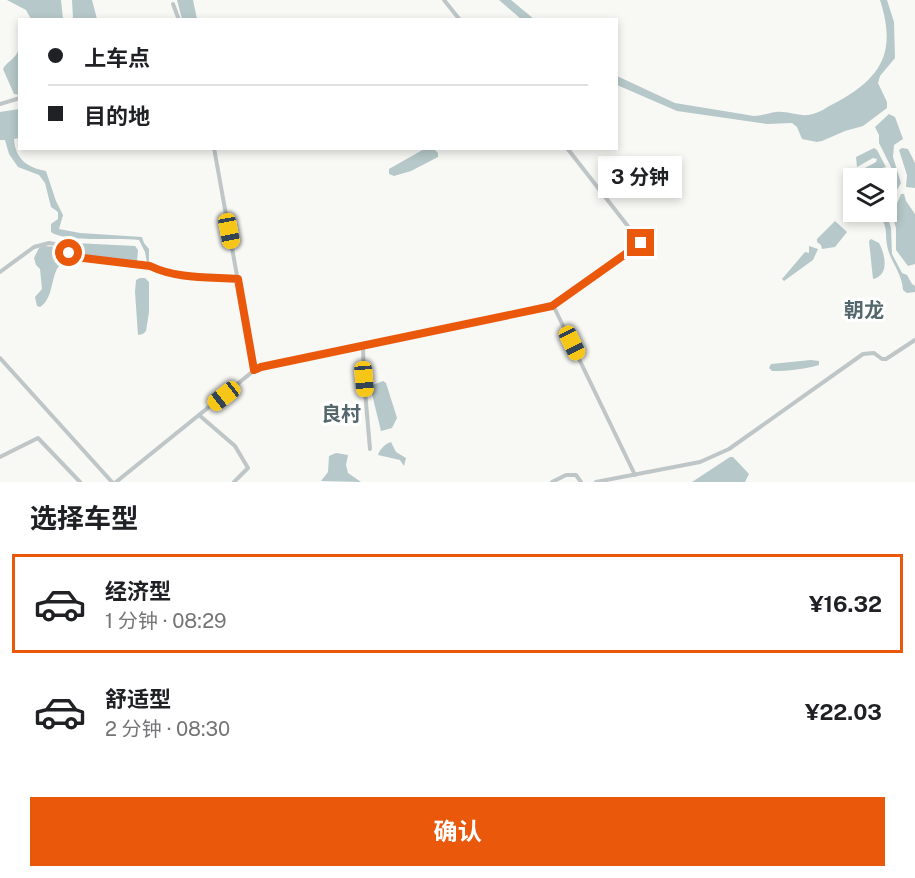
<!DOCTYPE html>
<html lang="zh">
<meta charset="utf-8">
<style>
:root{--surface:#fff;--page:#f6f6f6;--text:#202124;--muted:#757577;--line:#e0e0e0;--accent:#ea580c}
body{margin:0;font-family:"Public Sans","Noto Sans SC",sans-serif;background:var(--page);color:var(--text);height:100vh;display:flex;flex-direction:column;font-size:22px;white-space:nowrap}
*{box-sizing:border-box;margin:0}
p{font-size:20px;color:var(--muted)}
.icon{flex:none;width:33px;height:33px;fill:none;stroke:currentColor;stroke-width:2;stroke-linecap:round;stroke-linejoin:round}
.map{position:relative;height:482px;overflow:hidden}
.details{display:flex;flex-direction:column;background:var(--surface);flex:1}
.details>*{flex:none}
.hud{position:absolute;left:18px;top:18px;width:600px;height:132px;border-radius:0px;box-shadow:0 3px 9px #0003;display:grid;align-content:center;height:132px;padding:0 30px;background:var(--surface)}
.tools{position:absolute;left:843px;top:168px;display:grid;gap:12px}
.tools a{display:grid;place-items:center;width:54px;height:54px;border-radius:0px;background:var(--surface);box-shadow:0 3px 9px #0003;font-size:30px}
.end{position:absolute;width:27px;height:27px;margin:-14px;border:8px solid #ea580c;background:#fff;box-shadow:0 0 0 3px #fff}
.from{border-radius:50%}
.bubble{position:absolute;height:42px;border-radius:0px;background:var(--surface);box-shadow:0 3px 9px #0003;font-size:20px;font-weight:700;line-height:42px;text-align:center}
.car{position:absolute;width:18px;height:36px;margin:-18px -9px;border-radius:8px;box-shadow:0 0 4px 2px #0007;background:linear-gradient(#f5c518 24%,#345 0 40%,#f5c518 0 76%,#345 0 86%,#f5c518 0)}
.hud b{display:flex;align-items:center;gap:21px;height:57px;font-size:22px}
.hud b+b{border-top:2px solid var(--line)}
.hud i{width:15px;height:15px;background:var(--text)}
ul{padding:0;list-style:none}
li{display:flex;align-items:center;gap:18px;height:99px;margin:0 12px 9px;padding:0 18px;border:3px solid transparent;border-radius:0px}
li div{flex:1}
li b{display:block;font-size:22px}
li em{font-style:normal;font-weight:700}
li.on{border-color:var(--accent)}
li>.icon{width:54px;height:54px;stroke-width:1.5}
h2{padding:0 30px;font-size:27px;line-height:72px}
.primary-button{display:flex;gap:12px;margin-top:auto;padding:12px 30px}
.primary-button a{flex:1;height:69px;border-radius:0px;background:var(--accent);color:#fff;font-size:24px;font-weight:700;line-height:69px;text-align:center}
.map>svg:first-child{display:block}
.water{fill:#b6c8c9}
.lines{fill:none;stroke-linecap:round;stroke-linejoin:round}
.street{stroke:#bfc6c8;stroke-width:4}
.route{stroke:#ea580c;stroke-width:8}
.labels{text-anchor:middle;stroke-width:6;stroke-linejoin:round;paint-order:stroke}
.quarter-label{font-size:20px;font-weight:bold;fill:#54676d;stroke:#fff}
</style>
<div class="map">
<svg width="915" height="482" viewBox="0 0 915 482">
<rect width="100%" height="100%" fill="#f8f8f5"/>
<g class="water">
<path d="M7 0H61L63 19H31L26 10Z"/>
<path d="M72 0H92L97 19H73Z"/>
<path d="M177 0H193L197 19H182Z"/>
<path d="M499 0H511L534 19H521Z"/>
<path d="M880 0H887L894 22 895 58 880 76 878 83 887 102V108L863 126 845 131 822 141 817 142 802 139 797 127 792 123 767 124 677 111 617 85V76L675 103 754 116C762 116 768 113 776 112 787 111 798 116 808 115 819 114 828 106 837 102 884 76 896 50 880 0Z"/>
<path d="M19 49 20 95 14 94 3 69C7 61 15 60 19 49Z"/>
<path d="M19 109V138L14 139C15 159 28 168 46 171L56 201 63 215 59 229 80 233 142 237 144 243 149 249V263H147L145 252 139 240C117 237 67 243 51 232V224L58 219V212L51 207 45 183 39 175 18 167 9 154 5 140H0V112Z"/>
<path d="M889 114 895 117 903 139 894 145 893 157 901 183 887 207V195L894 173 879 143V135L875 127Z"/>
<path d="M426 148 434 149 438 153V157L411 171 394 176 389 174V169Z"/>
<path d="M874 148 877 150 886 167 864 173 863 169 876 162 877 159 873 158 857 167 856 157Z"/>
<path d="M902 148 908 149 915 163V188L906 187 907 175 899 150Z"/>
<path d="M901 194H904L906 201 915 214V264L908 266 896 250V228L892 215Z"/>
<path d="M875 212H886L891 228 892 254 902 273 907 275 912 284 915 286V292L907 293 903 290C902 272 890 262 887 245 885 234 888 229 881 217L874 215Z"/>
<path d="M835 221 847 232 835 247 822 249 821 245 817 242V239Z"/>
<path d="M871 239 879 243C885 254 890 275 873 279L869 241Z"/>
<path d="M75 243 135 246 138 250 137 261 135 264 73 254 70 248Z"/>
<path d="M43 246 61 247 65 252 66 259C63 263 58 266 56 271 51 283 52 299 40 307L37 306 35 297 42 289 40 269 36 265 34 258 39 248Z"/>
<path d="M809 246 818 249 813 260 784 281 782 279 805 252 809 253Z"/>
<path d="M140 278H145L149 282V312L146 331 143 334 138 335 135 292 136 280Z"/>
<path d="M811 360 819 361V365C804 369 789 371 772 371L769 368 771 364Z"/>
<path d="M383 381 386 383 397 418 392 428 381 431 370 386Z"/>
<path d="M391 442 396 452 406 458 404 466 400 460 378 455C379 450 386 443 391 442Z"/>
<path d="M336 453 348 455 346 465 348 473 361 482 321 481 328 472 329 456Z"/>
<path d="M730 457H733L749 474 745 482H692Z"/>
</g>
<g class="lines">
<g class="street">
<path d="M444 0 460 20"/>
<path d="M173 4 179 20"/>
<path d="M0 104 20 98"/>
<path d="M214 148 254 370"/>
<path d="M0 272 34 247 49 243 61 245 75 257 135 266 147 265 175 275 238 279"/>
<path d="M553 305 635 475"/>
<path d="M363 346 364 379 370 449"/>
<path d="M0 358 112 482"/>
<path d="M199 415 235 446 248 468 234 482"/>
<path d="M0 457 38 438 80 482"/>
<path d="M116 482 257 368 552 306 641 243 567 148"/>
<path d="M552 482 566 475H576L581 482"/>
<path d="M596 482 700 462 729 449 863 354 874 353 882 359H886L915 340"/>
</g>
</g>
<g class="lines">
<path class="route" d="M69 253 75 257 150 266C177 279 208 277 238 279L254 370 261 367 552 306 641 243"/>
</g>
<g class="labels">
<g class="quarter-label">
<text x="864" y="317">朝龙</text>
<text x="341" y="421">良村</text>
</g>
</g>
</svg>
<div class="tools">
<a><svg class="icon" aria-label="layers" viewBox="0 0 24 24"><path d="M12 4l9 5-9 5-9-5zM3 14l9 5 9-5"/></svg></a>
</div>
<i class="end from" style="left:69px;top:253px"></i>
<i class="end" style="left:641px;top:243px"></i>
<div class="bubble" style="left:598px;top:156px;width:84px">3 分钟</div>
<i class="car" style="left:229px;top:231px;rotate:169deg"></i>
<i class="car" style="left:572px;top:343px;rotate:154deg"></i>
<i class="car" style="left:364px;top:379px;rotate:175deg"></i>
<i class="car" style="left:224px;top:396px;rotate:232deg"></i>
<div class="hud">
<b><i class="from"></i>上车点</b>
<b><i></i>目的地</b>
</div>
</div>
<section class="details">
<h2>选择车型</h2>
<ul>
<li class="on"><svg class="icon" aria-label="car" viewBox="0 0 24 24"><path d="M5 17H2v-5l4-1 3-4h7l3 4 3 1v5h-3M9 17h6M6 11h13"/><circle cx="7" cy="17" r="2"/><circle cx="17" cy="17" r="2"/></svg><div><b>经济型</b><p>1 分钟 · 08:29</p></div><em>¥16.32</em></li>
<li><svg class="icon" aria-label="car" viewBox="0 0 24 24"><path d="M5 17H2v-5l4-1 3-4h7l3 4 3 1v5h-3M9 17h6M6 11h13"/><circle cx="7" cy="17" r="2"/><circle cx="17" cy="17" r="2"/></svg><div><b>舒适型</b><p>2 分钟 · 08:30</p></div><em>¥22.03</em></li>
</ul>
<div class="primary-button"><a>确认</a></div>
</section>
